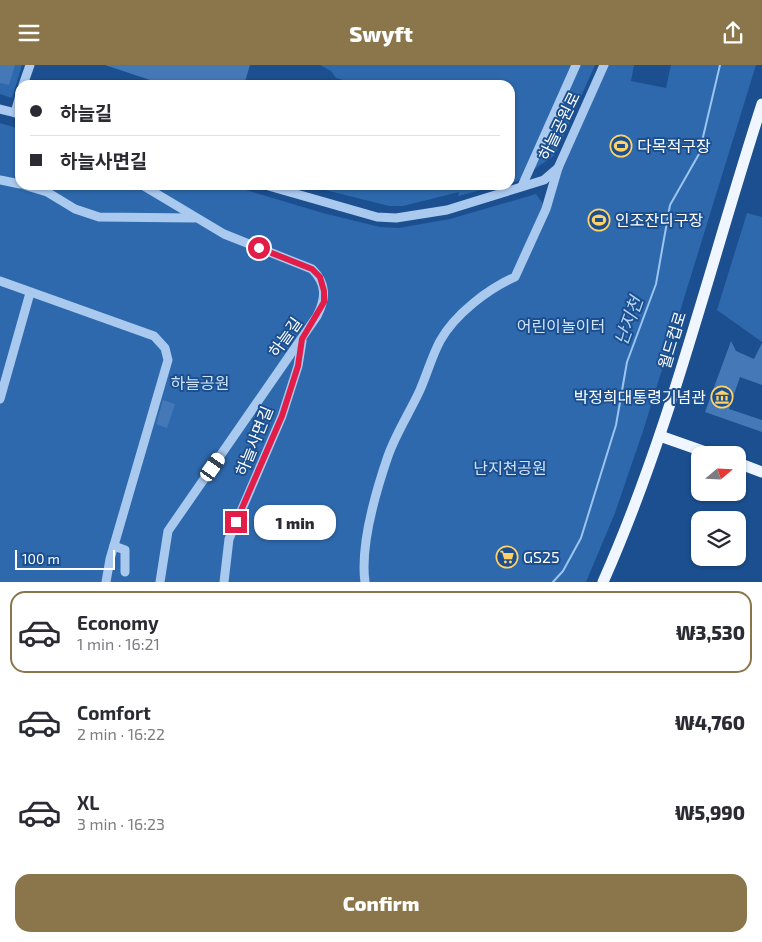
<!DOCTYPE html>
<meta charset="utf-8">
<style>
:root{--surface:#fff;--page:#f7f7f7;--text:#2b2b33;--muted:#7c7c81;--line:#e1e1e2;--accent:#8a764a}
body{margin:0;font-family:"Exo 2","Noto Sans KR",sans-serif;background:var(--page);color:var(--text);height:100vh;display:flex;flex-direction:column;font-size:19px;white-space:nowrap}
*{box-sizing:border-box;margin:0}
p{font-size:16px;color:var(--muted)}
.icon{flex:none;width:28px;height:28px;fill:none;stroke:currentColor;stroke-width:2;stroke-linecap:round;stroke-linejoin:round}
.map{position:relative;height:517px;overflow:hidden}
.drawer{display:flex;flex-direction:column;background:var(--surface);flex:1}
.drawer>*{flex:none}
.top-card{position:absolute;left:15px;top:15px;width:500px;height:110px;border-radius:15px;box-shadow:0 1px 4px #0004;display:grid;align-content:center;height:110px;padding:0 15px;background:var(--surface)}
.needle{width:32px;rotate:71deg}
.controls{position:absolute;left:691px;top:381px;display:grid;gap:10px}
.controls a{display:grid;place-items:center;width:55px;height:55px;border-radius:10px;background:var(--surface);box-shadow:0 1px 4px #0004;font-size:25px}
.scale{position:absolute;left:15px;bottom:12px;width:100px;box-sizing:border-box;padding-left:5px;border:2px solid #fff;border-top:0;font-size:14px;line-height:18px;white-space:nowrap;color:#fff;-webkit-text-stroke:4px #1b4f8f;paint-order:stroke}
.end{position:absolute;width:22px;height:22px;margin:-11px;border:6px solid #e11d48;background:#fff;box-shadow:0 0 0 2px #fff}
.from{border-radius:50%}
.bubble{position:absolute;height:35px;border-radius:15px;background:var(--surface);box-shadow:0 1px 4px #0004;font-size:16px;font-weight:800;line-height:35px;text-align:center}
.car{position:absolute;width:15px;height:30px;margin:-15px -8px;border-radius:6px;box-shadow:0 0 4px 1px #0007;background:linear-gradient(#fff 24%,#345 0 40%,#fff 0 76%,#345 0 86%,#fff 0)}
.top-card b{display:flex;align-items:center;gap:18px;height:48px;font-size:19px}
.top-card b+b{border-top:1px solid var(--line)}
.top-card i{width:12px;height:12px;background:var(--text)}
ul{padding:9px 0 0;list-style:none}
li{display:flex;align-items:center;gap:15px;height:82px;margin:0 10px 8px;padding:0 5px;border:2px solid transparent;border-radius:15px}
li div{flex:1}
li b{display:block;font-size:19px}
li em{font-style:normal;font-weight:800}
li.on{border-color:var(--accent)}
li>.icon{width:45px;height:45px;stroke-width:1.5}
.primary-button{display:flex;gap:10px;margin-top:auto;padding:10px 15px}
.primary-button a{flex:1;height:58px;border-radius:15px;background:var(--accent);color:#fff;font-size:20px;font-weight:800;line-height:58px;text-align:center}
header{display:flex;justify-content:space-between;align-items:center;height:65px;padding:0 15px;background:var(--accent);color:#fff;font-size:22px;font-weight:800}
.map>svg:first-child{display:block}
.green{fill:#2e69ad}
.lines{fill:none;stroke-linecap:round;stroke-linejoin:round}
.stream{stroke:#9cc4f0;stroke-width:2}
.building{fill:#4478b7}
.minor{stroke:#a9c9ee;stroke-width:9}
.major{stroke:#f0f6ff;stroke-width:11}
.route{stroke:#e11d48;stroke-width:6}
.labels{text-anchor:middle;stroke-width:4;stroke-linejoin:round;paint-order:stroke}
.street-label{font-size:16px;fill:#fff;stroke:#1b4f8f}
.poi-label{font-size:16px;fill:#fff;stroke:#1b4f8f;text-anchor:start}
.park-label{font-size:16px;fill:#cfe3fa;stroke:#1b4f8f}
.water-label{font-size:18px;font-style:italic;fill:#b5d3f5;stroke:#1b4f8f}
</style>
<header><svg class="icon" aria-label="menu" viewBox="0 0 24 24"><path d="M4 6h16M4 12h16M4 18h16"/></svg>Swyft<svg class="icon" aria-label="share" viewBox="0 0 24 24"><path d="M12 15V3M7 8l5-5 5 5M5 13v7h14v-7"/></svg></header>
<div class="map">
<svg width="762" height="517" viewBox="0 0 762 517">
<rect width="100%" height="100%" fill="#1b4f8f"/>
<g class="green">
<path d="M0 0H22L12 33 0 29Z"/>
<path d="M320 0H595L555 90 517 116 510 118V20H361L336 13 331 6Z"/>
<path d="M604 0H634L631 16 666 23 671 0H756L644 363 615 448 586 517H0V58L20 64V120H229L323 148 380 162 399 163 450 154 536 129 546 143Z"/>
<path d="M305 120H501L458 131 459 127 403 141H389Z"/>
<path d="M747 148 762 152V277L717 245Z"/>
</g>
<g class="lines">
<path class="stream" d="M553 517 563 506 581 473 616 360 627 297 656 219 670 140 699 89 720 0"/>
</g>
<g class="building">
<path d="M0 0H15L9 20 0 18Z"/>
<path d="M105 0H250L244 20H165Z"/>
<path d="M731 276 736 286 754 294 762 278V320L740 312 729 344 762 355V367L705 347Z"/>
<path d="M163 335 175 339 167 363 156 359Z"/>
</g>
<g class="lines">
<g class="minor">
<path d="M23 20 30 0"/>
<path d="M0 44 20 49"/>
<path d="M15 48 20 30"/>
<path d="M0 115 20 119"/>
<path d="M24 120 47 127 75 144 99 152 194 153"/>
<path d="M142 120 224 169 312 204C327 219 326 233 317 251L168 466 160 517"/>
<path d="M265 120 377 152 396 153 447 145 544 115 558 103 604 0"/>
<path d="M522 121 576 0"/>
<path d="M0 216 154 271 165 283 168 295 110 494 106 517"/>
<path d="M0 334 30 228"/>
<path d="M114 481 125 485V507"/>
<path d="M224 517 229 474 282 351 298 301 302 276"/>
<path d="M365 517C360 481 376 426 388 391 396 368 410 347 420 325 427 309 432 291 440 276 455 249 488 224 515 212L546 144 558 103"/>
</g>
<g class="major">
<path d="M660 371 714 390"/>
<path d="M738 398 762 407"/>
<path d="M603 517C671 364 710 199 762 39"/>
</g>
</g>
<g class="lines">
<path class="route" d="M236 457 282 351 298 301 302 274 324 237V226L320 212 312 204 259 183"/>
</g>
<defs>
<g id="stadium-ring" transform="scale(1.125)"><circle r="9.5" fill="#1b4f8f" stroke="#ffd166" stroke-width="1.5"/><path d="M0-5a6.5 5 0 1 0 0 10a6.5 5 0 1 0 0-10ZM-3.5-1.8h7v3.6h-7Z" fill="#ffd166"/></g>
<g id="museum-ring" transform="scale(1.125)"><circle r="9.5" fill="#1b4f8f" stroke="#ffd166" stroke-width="1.5"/><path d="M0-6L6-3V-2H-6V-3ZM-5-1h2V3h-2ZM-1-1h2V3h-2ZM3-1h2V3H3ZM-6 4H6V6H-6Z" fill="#ffd166"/></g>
<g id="supermarket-ring" transform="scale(1.125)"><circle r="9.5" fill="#1b4f8f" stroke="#ffd166" stroke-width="1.5"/><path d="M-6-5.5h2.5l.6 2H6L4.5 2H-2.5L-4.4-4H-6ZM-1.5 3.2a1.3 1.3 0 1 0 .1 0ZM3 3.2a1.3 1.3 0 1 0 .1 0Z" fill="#ffd166"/></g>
</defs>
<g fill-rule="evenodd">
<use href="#stadium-ring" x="621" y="81"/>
<use href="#stadium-ring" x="599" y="155"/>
<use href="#museum-ring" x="722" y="332"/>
<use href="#supermarket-ring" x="507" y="492"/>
</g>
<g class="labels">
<g class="street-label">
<text transform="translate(559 61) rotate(-64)" y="6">하늘공원로</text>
<text transform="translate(285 272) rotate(-55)" y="6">하늘길</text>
<text transform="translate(672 275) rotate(-73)" y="6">월드컵로</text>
<text transform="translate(254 376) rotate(-68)" y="6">하늘사면길</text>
</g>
<g class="poi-label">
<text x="637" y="87">다목적구장</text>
<text x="615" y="161">인조잔디구장</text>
<text x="706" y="338" text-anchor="end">박정희대통령기념관</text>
<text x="523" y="498">GS25</text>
</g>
<g class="park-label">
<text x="561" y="267">어린이놀이터</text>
<text x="200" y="324">하늘공원</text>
<text x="510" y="409">난지천공원</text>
</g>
<g class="water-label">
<text transform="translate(629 256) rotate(-70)" y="6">난지천</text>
</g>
</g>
</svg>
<div class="controls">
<a><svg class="needle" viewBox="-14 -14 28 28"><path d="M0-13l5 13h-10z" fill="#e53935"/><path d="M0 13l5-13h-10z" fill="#7c7c81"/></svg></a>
<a><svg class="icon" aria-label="layers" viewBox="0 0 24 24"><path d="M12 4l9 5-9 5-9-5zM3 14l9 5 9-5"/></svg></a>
</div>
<div class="scale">100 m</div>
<i class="end from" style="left:259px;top:183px"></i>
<i class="end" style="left:236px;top:457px"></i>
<div class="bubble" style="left:254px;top:440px;width:82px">1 min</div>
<i class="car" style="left:213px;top:402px;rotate:35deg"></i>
<div class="top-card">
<b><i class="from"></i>하늘길</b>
<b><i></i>하늘사면길</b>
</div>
</div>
<section class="drawer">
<ul>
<li class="on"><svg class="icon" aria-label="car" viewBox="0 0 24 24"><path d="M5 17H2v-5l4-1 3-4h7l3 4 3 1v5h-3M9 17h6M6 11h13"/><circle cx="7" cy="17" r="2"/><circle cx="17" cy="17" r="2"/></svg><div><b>Economy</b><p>1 min · 16:21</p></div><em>₩3,530</em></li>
<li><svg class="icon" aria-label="car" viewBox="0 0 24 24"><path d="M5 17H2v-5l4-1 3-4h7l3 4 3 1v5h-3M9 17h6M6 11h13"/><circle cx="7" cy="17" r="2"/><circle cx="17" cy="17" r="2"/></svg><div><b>Comfort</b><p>2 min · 16:22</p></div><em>₩4,760</em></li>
<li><svg class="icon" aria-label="car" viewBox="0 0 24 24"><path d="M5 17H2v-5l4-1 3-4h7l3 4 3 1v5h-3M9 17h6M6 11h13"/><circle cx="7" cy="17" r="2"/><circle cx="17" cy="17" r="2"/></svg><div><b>XL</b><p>3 min · 16:23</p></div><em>₩5,990</em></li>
</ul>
<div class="primary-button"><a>Confirm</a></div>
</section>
